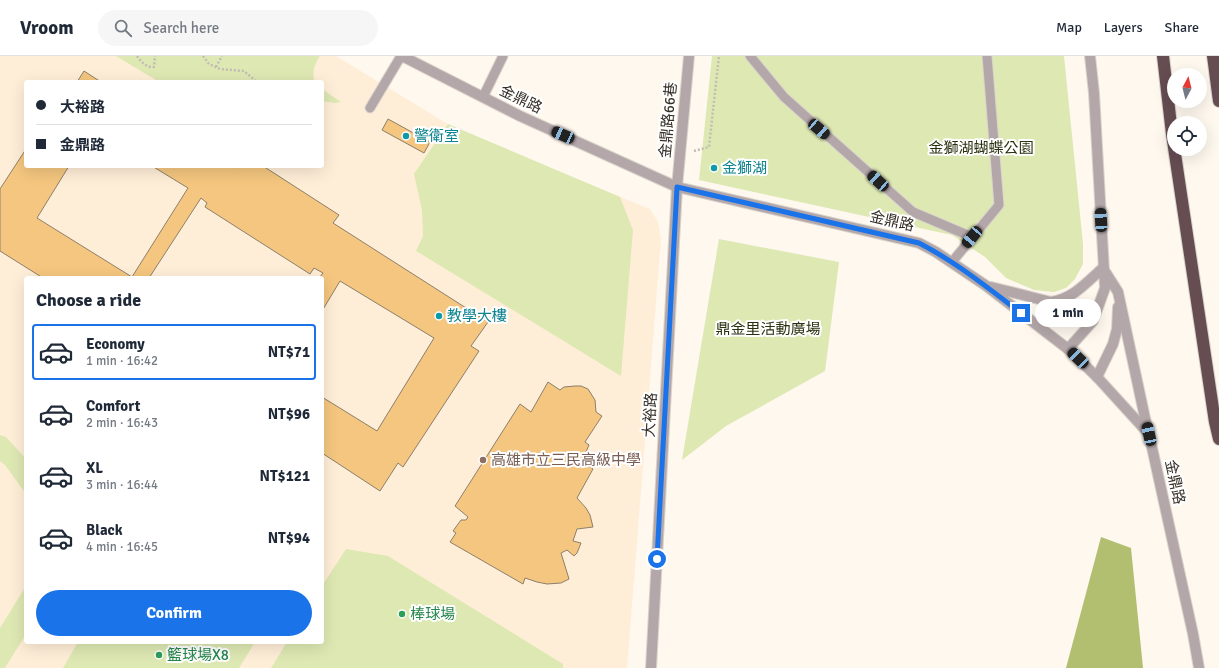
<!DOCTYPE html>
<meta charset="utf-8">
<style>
:root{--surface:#fff;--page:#f6f6f7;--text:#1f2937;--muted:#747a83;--line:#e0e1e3;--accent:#1a73e8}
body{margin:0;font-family:Signika,"Noto Sans TC",sans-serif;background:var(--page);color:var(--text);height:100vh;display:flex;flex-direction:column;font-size:15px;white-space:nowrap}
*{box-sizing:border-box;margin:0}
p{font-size:13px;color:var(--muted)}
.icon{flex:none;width:22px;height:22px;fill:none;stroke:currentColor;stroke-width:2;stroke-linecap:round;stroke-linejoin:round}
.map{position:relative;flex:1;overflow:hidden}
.panel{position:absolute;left:24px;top:220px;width:300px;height:368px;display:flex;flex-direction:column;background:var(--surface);border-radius:4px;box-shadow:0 4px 16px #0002}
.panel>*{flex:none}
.banner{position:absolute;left:24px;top:24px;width:300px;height:88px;border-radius:4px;box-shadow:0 4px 16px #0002;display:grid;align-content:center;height:88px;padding:0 12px;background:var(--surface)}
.needle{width:26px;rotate:7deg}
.fabs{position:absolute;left:1167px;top:12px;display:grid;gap:8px}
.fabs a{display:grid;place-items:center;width:40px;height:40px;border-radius:50%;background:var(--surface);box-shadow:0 4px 16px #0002;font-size:20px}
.end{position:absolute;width:18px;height:18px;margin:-9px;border:5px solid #1a73e8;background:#fff;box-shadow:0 0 0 2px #fff}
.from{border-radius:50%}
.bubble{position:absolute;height:28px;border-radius:14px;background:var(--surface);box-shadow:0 4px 16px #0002;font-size:13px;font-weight:800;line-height:28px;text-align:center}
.car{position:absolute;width:12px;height:24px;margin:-12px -6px;border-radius:5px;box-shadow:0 0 3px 1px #0007;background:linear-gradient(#222 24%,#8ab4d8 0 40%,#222 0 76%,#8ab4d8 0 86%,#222 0)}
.banner b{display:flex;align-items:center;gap:14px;height:38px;font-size:15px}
.banner b+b{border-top:1px solid var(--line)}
.banner i{width:10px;height:10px;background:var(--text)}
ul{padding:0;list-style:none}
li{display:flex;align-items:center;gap:12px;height:56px;margin:0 8px 6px;padding:0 4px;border:2px solid transparent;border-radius:4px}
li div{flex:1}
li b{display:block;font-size:15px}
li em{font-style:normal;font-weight:800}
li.active{border-color:var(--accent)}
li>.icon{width:36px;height:36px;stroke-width:1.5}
h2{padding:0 12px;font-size:18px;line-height:48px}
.cta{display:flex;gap:8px;margin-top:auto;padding:8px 12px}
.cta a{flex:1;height:46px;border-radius:24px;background:var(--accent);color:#fff;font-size:16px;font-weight:800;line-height:46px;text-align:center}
header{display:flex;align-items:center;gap:24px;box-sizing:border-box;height:56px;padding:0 20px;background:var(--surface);border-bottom:1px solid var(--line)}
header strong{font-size:19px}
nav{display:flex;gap:22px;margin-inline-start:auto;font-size:14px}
.search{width:280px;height:36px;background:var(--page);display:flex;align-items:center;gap:10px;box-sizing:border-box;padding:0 14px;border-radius:22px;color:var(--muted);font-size:15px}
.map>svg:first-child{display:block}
.built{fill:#ffeed7;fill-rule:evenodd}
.green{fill:#dee8b3}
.forest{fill:#b2bf71}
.building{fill:#f4c67f;stroke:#8d7f6b}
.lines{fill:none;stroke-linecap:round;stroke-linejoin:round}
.lane-casing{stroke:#dad4cb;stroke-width:11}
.street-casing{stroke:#dad4cb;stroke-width:12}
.highway-casing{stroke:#dad4cb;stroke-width:14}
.path{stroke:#c2bcb3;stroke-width:2.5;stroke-dasharray:2 2;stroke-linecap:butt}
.lane{stroke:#b4a7aa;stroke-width:9}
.street{stroke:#b4a7aa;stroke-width:10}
.highway{stroke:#654d52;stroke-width:12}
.route{stroke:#1a73e8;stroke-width:5}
.culture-dot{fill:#0f9aa8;stroke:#fff;stroke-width:1.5}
.education-dot{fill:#8d6e63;stroke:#fff;stroke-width:1.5}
.leisure-dot{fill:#2e9e5b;stroke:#fff;stroke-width:1.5}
.labels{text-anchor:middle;stroke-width:4;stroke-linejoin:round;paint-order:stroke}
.street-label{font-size:15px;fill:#352f27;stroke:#fff}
.culture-label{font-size:15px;fill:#0d838f;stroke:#fff;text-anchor:start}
.park-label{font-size:15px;fill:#2b300e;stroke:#fff}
.education-label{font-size:15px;fill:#785e54;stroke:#fff;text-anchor:start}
.leisure-label{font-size:15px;fill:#27864d;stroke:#fff;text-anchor:start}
</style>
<header>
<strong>Vroom</strong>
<div class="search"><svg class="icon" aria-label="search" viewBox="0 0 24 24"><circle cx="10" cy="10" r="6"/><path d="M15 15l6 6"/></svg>Search here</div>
<nav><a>Map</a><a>Layers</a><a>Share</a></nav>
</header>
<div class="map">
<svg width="1219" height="612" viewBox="0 0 1219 612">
<rect width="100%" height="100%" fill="#fef8ef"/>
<path class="built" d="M0 0H336L456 73 650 153 658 166 661 183 627 612H0ZM26 26H322V110H26ZM26 222H322V586H26Z"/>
<g class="green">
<path d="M116 0H320C315 7 311 17 315 26H159Z"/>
<path d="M712 0H1064L1083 188V208L1075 223 1066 232 1054 236 1034 234 1006 222 985 201 952 179 699 124Z"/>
<path d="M322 33 341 46 335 47 322 45Z"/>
<path d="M448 68 620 141 633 174 621 320 416 195 423 180 422 154 414 118Z"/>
<path d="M719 183 839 206 825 315 726 370 682 404Z"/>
<path d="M0 379 6 381 26 403V438L5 409 0 405Z"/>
<path d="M346 493 388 500 563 608V612H271L287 586H322V530Z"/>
<path d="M26 530V578L5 612H0V572Z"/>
<path d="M78 586H255L239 612H63Z"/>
</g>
<path class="forest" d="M1101 481 1131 492 1143 612H1066Z"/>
<g class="building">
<path d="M84 15 101 26H77Z"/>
<path d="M388 63 430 86 424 97 382 74Z"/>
<path d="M26 93V110H69L37 162 132 221 188 132 152 110H232L235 112 237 110H263L339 159 333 167 488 266 471 290 479 295 403 411 398 407 380 435 322 397V341L377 375 434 282 340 225 322 255V222H319L323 217 314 212 310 218 205 151 207 147 201 142 149 222H43L0 195V133Z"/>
<path d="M548 326 560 334 564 331 575 330H581L588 333 595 344 596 356 602 360 585 386 589 389 582 405 593 413 577 442 586 452 590 459 593 471 577 473 573 485 581 487 577 497 574 500 567 494 561 497 569 523 561 527 547 528 537 526 525 522 523 528 450 486 456 477 453 475 461 464H466L468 461 455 450 520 348 531 356Z"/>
</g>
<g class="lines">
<g class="lane-casing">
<g id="lane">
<path d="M750 0 784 41 913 156 972 181"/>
<path d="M483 41 503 0"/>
<path d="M370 52 401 0"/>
<path d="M952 206 999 149 987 0"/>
</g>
</g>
<g class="street-casing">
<g id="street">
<path d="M402 0 520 60 677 131 919 187 936 196 985 229 1068 293 1097 321 1149 378 1193 578 1199 612"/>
<path d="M1104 214 1118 236 1148 376"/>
<path d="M991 231 1051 246C1073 243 1087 226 1103 212"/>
<path d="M1068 293 1093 265 1105 232 1094 37 1090 0"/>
<path d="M1097 321 1113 288 1117 273 1118 251"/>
<path d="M651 612 677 131 689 0"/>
</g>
</g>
<g class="highway-casing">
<g id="highway">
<path d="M1163 0 1172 78 1215 366 1219 383"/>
<path d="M1213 0 1219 45"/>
</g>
</g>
<g class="path">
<path d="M137 0C141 6 147 12 154 11L155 0"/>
<path d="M203 0 209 8 220 13 244 15 257 26"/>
<path d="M216 11 222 0"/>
<path d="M694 95 709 91 719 0"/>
</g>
<use href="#lane" class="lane"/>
<use href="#street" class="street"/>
<use href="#highway" class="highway"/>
</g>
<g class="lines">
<path class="route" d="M657 503 677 131 919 187C956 206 988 232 1021 257"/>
</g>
<g class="culture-dot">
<circle cx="406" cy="80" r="4"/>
<circle cx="714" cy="112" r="4"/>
<circle cx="439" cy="260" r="4"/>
</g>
<circle class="education-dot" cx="483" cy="404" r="4"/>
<g class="leisure-dot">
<circle cx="402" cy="558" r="4"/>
<circle cx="159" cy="599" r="4"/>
</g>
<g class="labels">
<g class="street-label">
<text transform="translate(521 43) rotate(26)" y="5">金鼎路</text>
<text transform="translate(668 64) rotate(-85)" y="5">金鼎路66巷</text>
<text transform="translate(892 165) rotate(13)" y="5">金鼎路</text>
<text transform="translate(650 359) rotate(-87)" y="5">大裕路</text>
<text transform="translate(1175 426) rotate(78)" y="5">金鼎路</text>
</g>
<g class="culture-label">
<text x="414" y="85">警衛室</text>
<text x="722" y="117">金獅湖</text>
<text x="447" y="265">教學大樓</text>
</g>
<g class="park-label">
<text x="981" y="97">金獅湖蝴蝶公園</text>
<text x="768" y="278">鼎金里活動廣場</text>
</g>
<g class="education-label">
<text x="491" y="409">高雄市立三民高級中學</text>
</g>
<g class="leisure-label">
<text x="410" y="563">棒球場</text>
<text x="167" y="604">籃球場X8</text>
</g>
</g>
</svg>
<div class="fabs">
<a><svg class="needle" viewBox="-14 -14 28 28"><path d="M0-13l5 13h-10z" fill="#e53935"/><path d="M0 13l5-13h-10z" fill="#747a83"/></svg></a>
<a><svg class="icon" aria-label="locate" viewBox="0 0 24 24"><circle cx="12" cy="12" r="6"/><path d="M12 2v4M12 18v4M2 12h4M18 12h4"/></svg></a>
</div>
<i class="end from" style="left:657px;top:503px"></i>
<i class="end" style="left:1021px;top:257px"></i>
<div class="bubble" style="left:1035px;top:243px;width:66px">1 min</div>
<i class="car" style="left:819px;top:73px;rotate:131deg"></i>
<i class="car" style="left:563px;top:79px;rotate:294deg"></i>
<i class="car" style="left:878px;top:125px;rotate:312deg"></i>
<i class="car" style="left:1101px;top:164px;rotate:357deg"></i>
<i class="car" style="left:972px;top:181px;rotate:220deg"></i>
<i class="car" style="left:1078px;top:302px;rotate:314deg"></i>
<i class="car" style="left:1149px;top:378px;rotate:348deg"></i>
<div class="banner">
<b><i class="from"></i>大裕路</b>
<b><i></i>金鼎路</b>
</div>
<section class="panel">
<h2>Choose a ride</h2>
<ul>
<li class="active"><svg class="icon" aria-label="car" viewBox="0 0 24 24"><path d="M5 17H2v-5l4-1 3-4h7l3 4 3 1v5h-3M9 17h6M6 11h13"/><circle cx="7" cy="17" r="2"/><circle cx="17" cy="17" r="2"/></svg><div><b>Economy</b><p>1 min · 16:42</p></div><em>NT$71</em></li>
<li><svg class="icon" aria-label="car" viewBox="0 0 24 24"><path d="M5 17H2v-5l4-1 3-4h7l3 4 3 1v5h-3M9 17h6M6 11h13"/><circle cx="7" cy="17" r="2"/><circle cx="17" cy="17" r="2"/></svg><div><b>Comfort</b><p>2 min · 16:43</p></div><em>NT$96</em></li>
<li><svg class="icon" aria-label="car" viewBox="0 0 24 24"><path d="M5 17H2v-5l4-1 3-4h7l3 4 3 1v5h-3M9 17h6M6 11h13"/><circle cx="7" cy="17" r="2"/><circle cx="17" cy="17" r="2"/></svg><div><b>XL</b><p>3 min · 16:44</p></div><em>NT$121</em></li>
<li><svg class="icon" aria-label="car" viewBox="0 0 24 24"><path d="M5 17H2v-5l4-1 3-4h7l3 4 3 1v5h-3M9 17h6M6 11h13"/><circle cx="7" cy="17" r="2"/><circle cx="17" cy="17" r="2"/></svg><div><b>Black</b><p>4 min · 16:45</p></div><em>NT$94</em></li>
</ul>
<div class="cta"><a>Confirm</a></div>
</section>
</div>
